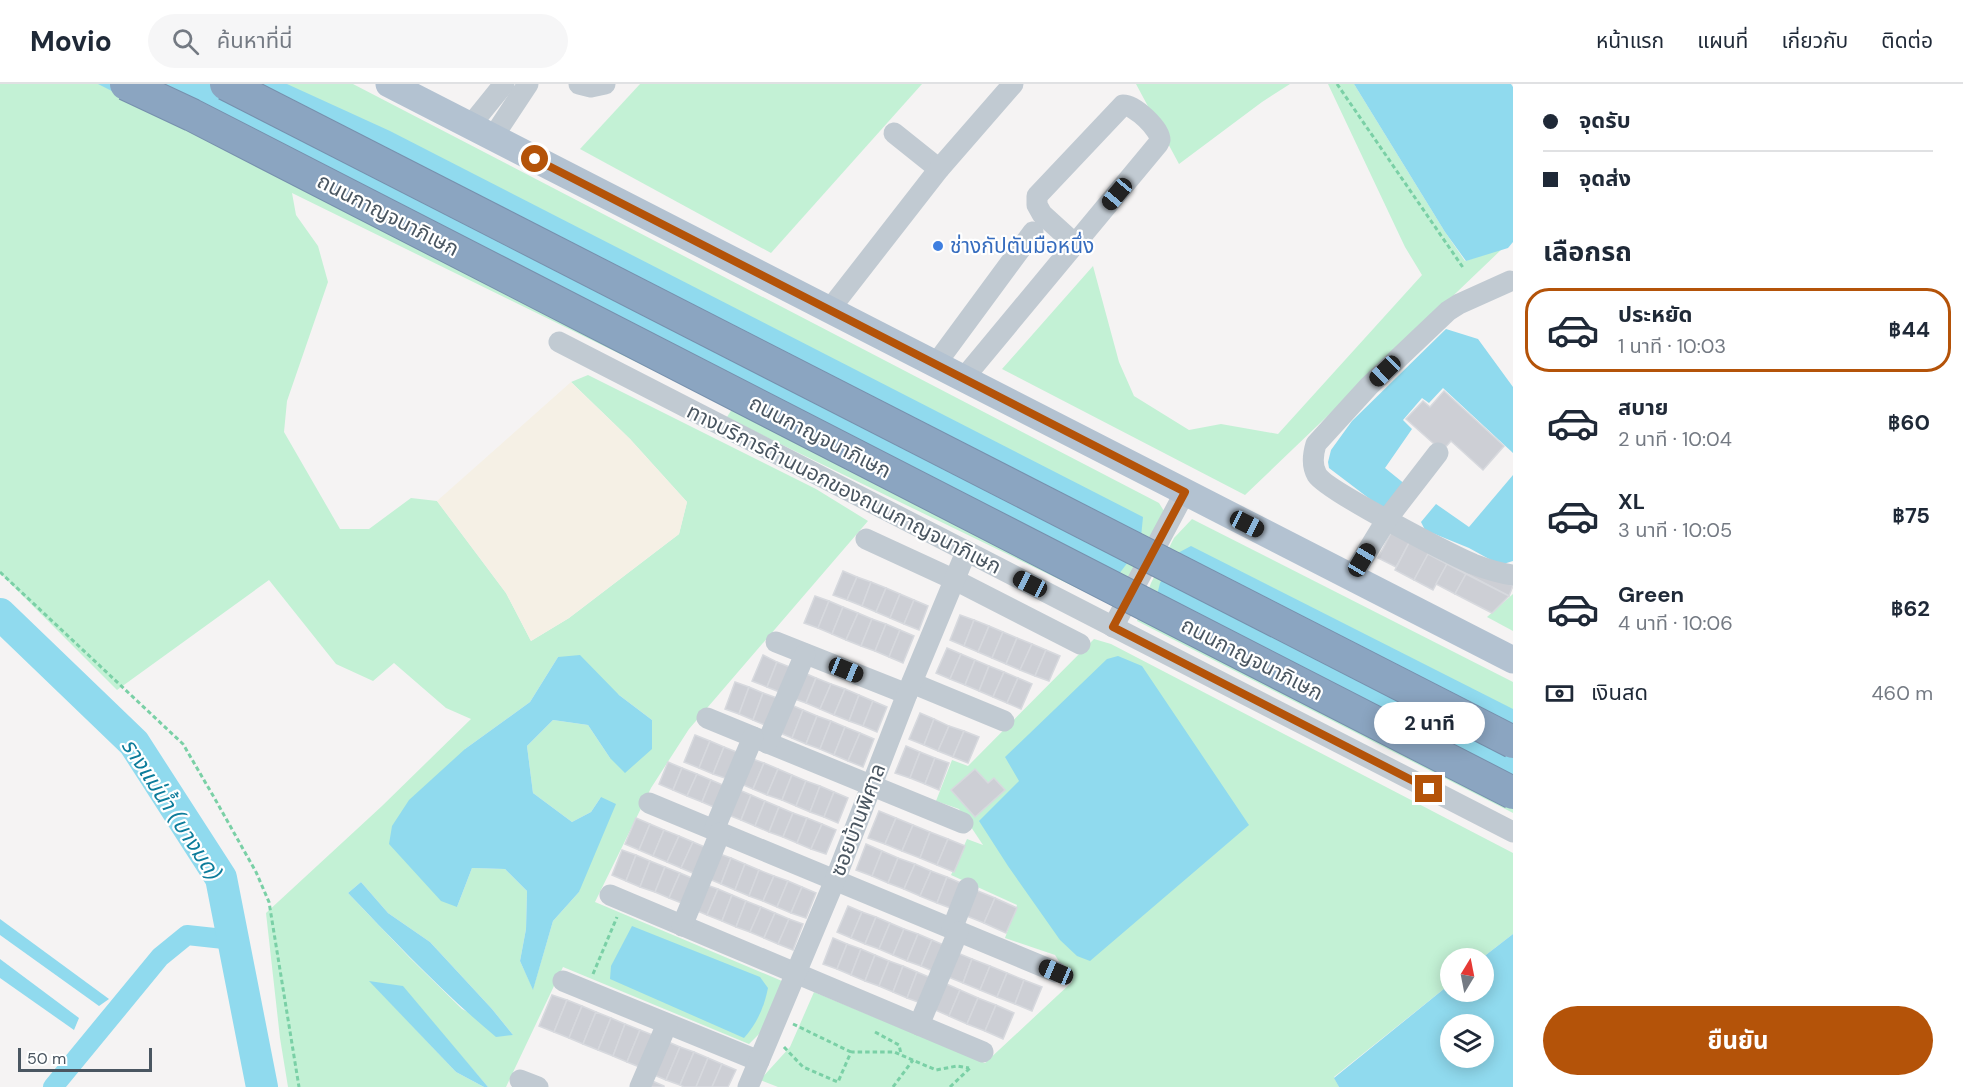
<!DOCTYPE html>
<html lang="th">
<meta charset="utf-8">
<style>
:root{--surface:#fff;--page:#f6f6f7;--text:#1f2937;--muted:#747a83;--line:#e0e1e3;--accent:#b45309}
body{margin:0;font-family:"DM Sans","Noto Sans Thai",sans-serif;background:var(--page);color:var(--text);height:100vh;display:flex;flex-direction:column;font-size:22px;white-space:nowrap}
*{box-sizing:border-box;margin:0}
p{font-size:20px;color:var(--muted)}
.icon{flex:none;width:33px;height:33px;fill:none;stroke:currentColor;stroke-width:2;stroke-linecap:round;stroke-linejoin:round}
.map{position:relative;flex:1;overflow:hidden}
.sheet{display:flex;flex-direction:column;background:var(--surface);width:450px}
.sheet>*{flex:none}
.top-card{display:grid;align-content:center;height:132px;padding:0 30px;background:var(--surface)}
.needle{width:39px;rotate:10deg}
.tools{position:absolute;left:1440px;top:864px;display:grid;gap:12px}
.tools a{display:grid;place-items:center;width:54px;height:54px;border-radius:50%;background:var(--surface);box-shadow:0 3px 15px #0003;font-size:30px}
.scale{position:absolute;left:18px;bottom:15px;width:134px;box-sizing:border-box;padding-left:6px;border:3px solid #4a5661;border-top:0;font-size:16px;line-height:21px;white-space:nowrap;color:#4a5661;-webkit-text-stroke:4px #fff;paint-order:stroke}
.end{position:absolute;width:27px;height:27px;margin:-14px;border:8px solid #b45309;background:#fff;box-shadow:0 0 0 3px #fff}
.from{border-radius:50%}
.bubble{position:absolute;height:42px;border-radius:21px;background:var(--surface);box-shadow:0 3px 15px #0003;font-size:20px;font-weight:700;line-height:42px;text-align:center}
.car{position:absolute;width:18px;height:36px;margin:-18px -9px;border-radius:8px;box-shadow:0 0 4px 2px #0007;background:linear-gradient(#222 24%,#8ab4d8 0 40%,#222 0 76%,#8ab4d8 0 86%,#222 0)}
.top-card b{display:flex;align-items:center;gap:21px;height:57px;font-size:22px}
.top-card b+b{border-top:2px solid var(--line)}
.top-card i{width:15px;height:15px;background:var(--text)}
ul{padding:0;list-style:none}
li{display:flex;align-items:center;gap:18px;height:84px;margin:0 12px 9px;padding:0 18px;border:3px solid transparent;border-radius:24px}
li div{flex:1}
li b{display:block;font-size:22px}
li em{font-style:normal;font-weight:700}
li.on{border-color:var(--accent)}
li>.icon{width:54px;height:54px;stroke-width:1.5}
h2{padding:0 30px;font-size:27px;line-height:72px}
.pay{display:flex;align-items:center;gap:15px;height:66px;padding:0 30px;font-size:22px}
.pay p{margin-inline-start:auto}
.cta{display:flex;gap:12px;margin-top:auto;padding:12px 30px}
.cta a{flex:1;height:69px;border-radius:36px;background:var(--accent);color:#fff;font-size:24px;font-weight:700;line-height:69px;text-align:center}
header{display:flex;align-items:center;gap:36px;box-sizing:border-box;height:84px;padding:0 30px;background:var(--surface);border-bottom:2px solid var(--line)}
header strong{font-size:28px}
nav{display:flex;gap:33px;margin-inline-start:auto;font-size:21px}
.search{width:420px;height:54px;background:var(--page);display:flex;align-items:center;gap:15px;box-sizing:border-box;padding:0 21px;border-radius:33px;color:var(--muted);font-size:22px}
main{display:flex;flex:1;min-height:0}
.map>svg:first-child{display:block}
.green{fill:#c3f1d5;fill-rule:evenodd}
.sand{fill:#f5f0e5}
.water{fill:#90daee;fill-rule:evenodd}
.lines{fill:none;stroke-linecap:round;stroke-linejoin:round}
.canal{stroke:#90daee;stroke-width:20}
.river{stroke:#90daee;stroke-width:32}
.building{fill:#cdcfd5;stroke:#d7d9de;stroke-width:1.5}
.path{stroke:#7ad0a6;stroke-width:3;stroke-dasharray:4.5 3;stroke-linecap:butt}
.minor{stroke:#c1cad2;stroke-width:21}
.major{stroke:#b3c2d1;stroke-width:27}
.highway-bridge-casing{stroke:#7690ad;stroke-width:34;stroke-linecap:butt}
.highway-bridge{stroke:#8ba5c1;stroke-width:32}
.route{stroke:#b45309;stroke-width:8}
.shop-dot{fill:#3f7fe0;stroke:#fff;stroke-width:2}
.labels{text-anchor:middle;stroke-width:4.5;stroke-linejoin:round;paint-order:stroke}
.street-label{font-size:21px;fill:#4a5661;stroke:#fff}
.shop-label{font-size:21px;fill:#366cbe;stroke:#fff;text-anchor:start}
.water-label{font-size:22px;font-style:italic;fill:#0c7c9b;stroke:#fff}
</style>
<header>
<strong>Movio</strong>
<div class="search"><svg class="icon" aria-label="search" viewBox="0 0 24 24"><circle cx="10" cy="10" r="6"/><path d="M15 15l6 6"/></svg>ค้นหาที่นี่</div>
<nav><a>หน้าแรก</a><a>แผนที่</a><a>เกี่ยวกับ</a><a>ติดต่อ</a></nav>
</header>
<main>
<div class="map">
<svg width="1513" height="1003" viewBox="0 0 1513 1003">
<rect width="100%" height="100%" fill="#f5f3f3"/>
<g class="green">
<path d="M0 0H353L1159 419 1164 427 1156 449 1112 521 768 354 727 333 732 325 292 109 296 131 318 162 328 198 287 317 284 348 340 445H369L411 414 437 417 506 509 531 557 569 534 679 450 687 418 630 355 571 298 588 291 816 405 868 437 689 645 651 704 595 818 782 897 762 947 749 960 563 883 506 1003H488L450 959 370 897 456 988 484 1003H288L280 954 266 829 382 722 471 635 446 624 394 579 373 597 336 580 269 496 117 606 0 489ZM558 573 619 611 652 636 610 674 588 641 553 636 527 662 533 709 572 738 591 728 601 713 579 808 553 837 533 905 520 877 526 845 527 807 505 785 472 784 457 823 465 665 530 618ZM361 798 388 829 430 858 492 925 513 951 462 925 410 874 348 809Z"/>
<path d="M640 0H922L771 169 580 65Z"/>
<path d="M1136 0H1290L1262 18 1179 80Z"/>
<path d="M1328 0H1354L1445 148 1465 177 1503 164 1245 411 1002 285 1093 182 1119 278 1134 312 1189 346 1221 340 1278 350 1422 191 1405 163Z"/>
<path d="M1192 435 1513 598V729L1137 537 1151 499 1174 454Z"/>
<path d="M1513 510V547L1487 533Z"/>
<path d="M1094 555 1111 560 1513 769V850L1482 874H1450V900L1334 993 1339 1003H778L760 996 790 963 814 908 985 979 1072 898 1055 871 1005 854 1017 821 951 791 967 755 983 761 959 725 936 717 952 676 968 682Z"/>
</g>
<path class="sand" d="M571 298 630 355 687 418 679 450 569 534 531 557 506 509 437 417Z"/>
<g class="water">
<path d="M98 0H287L390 47 1143 433 1141 453 1128 478 1104 510Z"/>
<path d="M1354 0H1511L1513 3V158L1508 164 1466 177 1445 148Z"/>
<path d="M1446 245 1478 255 1513 303V369L1443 304 1429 319 1422 314 1403 336 1412 345 1385 384 1406 401 1383 425 1329 384 1328 378 1331 366 1352 337Z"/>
<path d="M1513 391V477L1500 481 1469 464 1425 446 1421 438 1436 420 1469 443Z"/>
<path d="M1191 462 1513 625V719L1151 535 1160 499 1176 470Z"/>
<path d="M580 571 619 611 652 636V665L625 689 610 674 588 641 553 636 527 662 533 709 572 738 591 728 601 713 616 720 579 808 553 837 533 906 520 877 526 845 527 807 505 785 472 784 457 823 441 817 389 760 392 742 409 716 465 665 530 618 558 573Z"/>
<path d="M1118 572 1142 582 1249 741 1090 877 1077 872 1060 856 1008 782 979 737 1019 697 1005 673 1107 575Z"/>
<path d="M361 798 388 829 430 858 492 925 513 951 496 953C443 909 396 859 348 809Z"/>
<path d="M0 835 109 915 99 922 0 851Z"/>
<path d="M632 842 760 893 768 904C764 924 757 939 744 954L610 895 611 882Z"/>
<path d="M1513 850V1003H1339L1334 994 1450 900V908H1484V874H1482ZM1450 940H1484V974H1450Z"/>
<path d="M0 875 79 934 74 946 0 894Z"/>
<path d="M369 897 403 902 488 1003H484L456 988Z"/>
</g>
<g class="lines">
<path class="canal" d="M53 1003 160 873 187 851 233 856"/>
<path class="river" d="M0 530 134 659 221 794 262 1003"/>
</g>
<g class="building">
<path d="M1444 307 1504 362 1483 386 1451 357 1442 367 1406 335 1423 317 1430 323Z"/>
<path d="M1393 445 1411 455 1396 483 1378 474Z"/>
<path d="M1411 455 1431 465 1414 496 1395 486Z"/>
<path d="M1428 470 1447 480 1433 506 1414 496Z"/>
<path d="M1451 474 1493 492 1513 502 1509 512 1448 480Z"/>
<path d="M1447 480 1466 490 1455 510 1436 500Z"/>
<path d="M843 487 857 493 847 516 833 511Z"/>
<path d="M1466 490 1509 512 1492 529 1455 510Z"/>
<path d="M857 493 871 498 862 522 847 516Z"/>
<path d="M871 498 886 504 876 528 862 522Z"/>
<path d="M886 504 900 510 890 534 876 528Z"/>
<path d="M900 510 914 516 904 540 890 534Z"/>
<path d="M815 512 829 517 818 544 804 539Z"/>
<path d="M914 516 928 522 919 546 904 540Z"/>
<path d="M829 517 843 523 832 550 818 544Z"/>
<path d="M843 523 858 529 846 556 832 550Z"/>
<path d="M858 529 872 535 861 562 846 556Z"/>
<path d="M960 531 974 536 964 562 950 556Z"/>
<path d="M872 535 886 540 875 567 861 562Z"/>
<path d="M974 536 989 542 978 568 964 562Z"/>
<path d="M886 540 900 546 889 573 875 567Z"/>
<path d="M989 542 1003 548 992 574 978 568Z"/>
<path d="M900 546 914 552 903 579 889 573Z"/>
<path d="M1003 548 1017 554 1006 580 992 574Z"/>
<path d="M1017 554 1032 560 1020 586 1006 580Z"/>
<path d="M1032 560 1046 566 1035 592 1020 586Z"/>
<path d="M947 564 961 570 950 595 936 589Z"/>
<path d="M1046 566 1060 572 1049 597 1035 592Z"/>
<path d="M961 570 975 576 965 601 950 595Z"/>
<path d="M763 571 777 578 767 603 752 597Z"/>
<path d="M975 576 989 582 979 607 965 601Z"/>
<path d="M777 578 792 584 782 609 767 603Z"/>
<path d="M989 582 1004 588 993 613 979 607Z"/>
<path d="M802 588 816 594 806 619 792 614Z"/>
<path d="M1004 588 1018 594 1007 619 993 613Z"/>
<path d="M816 594 831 600 820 625 806 619Z"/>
<path d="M1018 594 1032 600 1021 625 1007 619Z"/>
<path d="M735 598 749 603 739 630 725 625Z"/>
<path d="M831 600 845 605 834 631 820 625Z"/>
<path d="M749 603 763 609 753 636 739 630Z"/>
<path d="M845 605 859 611 849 637 834 631Z"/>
<path d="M763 609 777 614 767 642 753 636Z"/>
<path d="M859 611 873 617 863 642 849 637Z"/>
<path d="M873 617 887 623 877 648 863 642Z"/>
<path d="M789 620 803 626 792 654 778 648Z"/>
<path d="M803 626 817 632 806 660 792 654Z"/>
<path d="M920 629 934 635 924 661 909 655Z"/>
<path d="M817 632 831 637 820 665 806 660Z"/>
<path d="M934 635 949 642 938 667 924 661Z"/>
<path d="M831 637 845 643 834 671 820 665Z"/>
<path d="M949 642 964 647 953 673 938 667Z"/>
<path d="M845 643 860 649 848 677 834 671Z"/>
<path d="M964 647 979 653 968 679 953 673Z"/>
<path d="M860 649 874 655 863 683 848 677Z"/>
<path d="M695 651 710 657 699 684 684 678Z"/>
<path d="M710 657 724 663 713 690 699 684Z"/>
<path d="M906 662 920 668 910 694 895 689Z"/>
<path d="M724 663 739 669 728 695 713 690Z"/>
<path d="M920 668 935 674 925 700 910 694Z"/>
<path d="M750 674 764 679 753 705 739 699Z"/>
<path d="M935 674 949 679 939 706 925 700Z"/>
<path d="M668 678 682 684 673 706 659 700Z"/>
<path d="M764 679 778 685 767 711 753 705Z"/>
<path d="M682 684 697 690 687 712 673 706Z"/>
<path d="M778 685 792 691 782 716 767 711Z"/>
<path d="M975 685 988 699 994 694 1005 706 975 733 951 706Z"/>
<path d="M697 690 711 696 702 718 687 712Z"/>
<path d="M792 691 806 697 796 722 782 716Z"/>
<path d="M711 696 725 702 716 724 702 718Z"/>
<path d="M806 697 820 702 810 728 796 722Z"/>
<path d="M820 702 834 708 824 733 810 728Z"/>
<path d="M737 705 751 711 741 736 726 730Z"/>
<path d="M834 708 848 714 838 739 824 733Z"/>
<path d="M751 711 765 717 755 742 741 736Z"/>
<path d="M765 717 779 723 769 748 755 742Z"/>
<path d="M779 723 793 729 783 753 769 748Z"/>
<path d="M879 727 896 734 885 760 868 754Z"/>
<path d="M793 729 807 734 797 759 783 753Z"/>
<path d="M636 734 650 740 639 766 625 760Z"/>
<path d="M807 734 822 740 811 765 797 759Z"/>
<path d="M896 734 913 741 902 767 885 760Z"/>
<path d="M650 740 664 746 653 772 639 766Z"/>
<path d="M822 740 836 746 826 770 811 765Z"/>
<path d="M913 741 930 748 920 774 902 767Z"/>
<path d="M664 746 679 752 667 778 653 772Z"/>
<path d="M930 748 948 755 937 781 920 774Z"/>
<path d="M679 752 693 758 681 784 667 778Z"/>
<path d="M948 755 965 762 954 788 937 781Z"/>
<path d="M693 758 707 764 695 790 681 784Z"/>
<path d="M866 760 882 767 872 792 856 786Z"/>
<path d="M622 766 636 771 626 797 612 791Z"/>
<path d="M882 767 898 774 888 799 872 792Z"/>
<path d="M717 769 731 774 721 800 707 794Z"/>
<path d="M636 771 650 777 640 803 626 797Z"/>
<path d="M731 774 745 780 735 806 721 800Z"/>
<path d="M898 774 915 780 904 805 888 799Z"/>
<path d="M650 777 665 783 655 808 640 803Z"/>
<path d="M745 780 759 786 749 812 735 806Z"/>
<path d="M915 780 931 787 920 812 904 805Z"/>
<path d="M665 783 680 789 669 814 655 808Z"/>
<path d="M759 786 774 792 763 817 749 812Z"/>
<path d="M931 787 947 793 937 819 920 812Z"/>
<path d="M680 789 694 795 684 820 669 814Z"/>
<path d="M774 792 788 797 777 823 763 817Z"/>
<path d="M947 793 963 800 953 825 937 819Z"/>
<path d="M788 797 802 803 791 829 777 823Z"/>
<path d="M704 800 718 805 707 831 693 825Z"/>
<path d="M802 803 816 809 806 834 791 829Z"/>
<path d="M718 805 732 811 722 837 707 831Z"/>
<path d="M973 805 995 814 984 839 962 830Z"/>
<path d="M732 811 746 817 736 843 722 837Z"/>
<path d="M995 814 1017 824 1006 849 984 839Z"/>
<path d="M746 817 761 823 750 848 736 843Z"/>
<path d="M848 822 862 828 851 854 837 848Z"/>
<path d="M761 823 775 829 764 854 750 848Z"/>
<path d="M862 828 876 833 865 860 851 854Z"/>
<path d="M775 829 789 835 778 860 764 854Z"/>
<path d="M876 833 890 839 879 865 865 860Z"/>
<path d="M789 835 803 840 793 866 778 860Z"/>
<path d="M890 839 904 845 893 871 879 865Z"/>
<path d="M904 845 918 850 907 877 893 871Z"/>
<path d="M918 850 932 856 921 882 907 877Z"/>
<path d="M833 854 847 860 837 885 823 880Z"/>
<path d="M932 856 946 862 935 888 921 882Z"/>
<path d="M847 860 861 865 851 891 837 885Z"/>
<path d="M861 865 875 871 865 897 851 891Z"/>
<path d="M955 868 972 875 963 899 946 892Z"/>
<path d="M875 871 889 877 879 902 865 897Z"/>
<path d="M972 875 990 882 980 906 963 899Z"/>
<path d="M889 877 903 882 893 908 879 902Z"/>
<path d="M903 882 917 888 907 914 893 908Z"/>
<path d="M990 882 1007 889 997 913 980 906Z"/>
<path d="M917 888 931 894 921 919 907 914Z"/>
<path d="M1007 889 1024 896 1015 920 997 913Z"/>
<path d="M1024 896 1042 903 1032 927 1015 920Z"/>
<path d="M942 898 960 906 949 932 931 924Z"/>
<path d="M960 906 978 914 967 940 949 932Z"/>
<path d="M552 911 567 916 554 948 539 942Z"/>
<path d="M978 914 996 921 985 947 967 940Z"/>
<path d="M567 916 582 922 569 954 554 948Z"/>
<path d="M996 921 1014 929 1003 955 985 947Z"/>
<path d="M582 922 596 928 583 960 569 954Z"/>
<path d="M596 928 611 934 598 966 583 960Z"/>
<path d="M611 934 625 940 613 972 598 966Z"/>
<path d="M625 940 640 946 627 978 613 972Z"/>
<path d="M640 946 655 952 642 984 627 978Z"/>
<path d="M666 957 680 963 666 996 652 990Z"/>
<path d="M680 963 694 968 680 1001 666 996Z"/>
<path d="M694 968 708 974 696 1003H684L680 1001Z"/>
<path d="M708 974 722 980 712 1003H696Z"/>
<path d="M722 980 736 986 728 1003H712Z"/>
<path d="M650 996 664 1002V1003H647Z"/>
</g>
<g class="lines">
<g class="path">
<path d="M1337 0 1464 185"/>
<path d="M0 488 183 660 215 715 256 788 269 818 299 1003"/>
<path d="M593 890 617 833"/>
<path d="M793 940 851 968"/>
<path d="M875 948 899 961 901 970"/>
<path d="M784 963 803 983 838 998 851 968H894L936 986 957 982 969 984"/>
<path d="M893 1003 913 976"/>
<path d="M950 1003 970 984"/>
</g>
<g class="minor">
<path d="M579 0 591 3 605 0"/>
<path d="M470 42 504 0"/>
<path d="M894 49 939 85"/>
<path d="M493 53 528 0"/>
<path d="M1510 197 1459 220 1448 227 1369 302 1316 360C1313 370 1311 381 1317 391 1327 407 1450 470 1473 480 1486 485 1499 489 1513 491"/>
<path d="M830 225 939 85 1013 0"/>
<path d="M559 258 1513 748"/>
<path d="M935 281 1033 148"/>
<path d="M963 295 1158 60 1160 56C1160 45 1135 21 1123 21L1037 112V121L1042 130 1075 160"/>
<path d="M866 455 955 496 1080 560"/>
<path d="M1351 494 1387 435 1438 369"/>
<path d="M1113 543 1185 408"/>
<path d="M776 558 907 610"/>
<path d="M912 599 1004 637"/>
<path d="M707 634 963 739"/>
<path d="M767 659 805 570"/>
<path d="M649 719 1056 888"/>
<path d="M714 746 753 653"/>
<path d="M610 811 983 968"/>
<path d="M682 842 720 749"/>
<path d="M952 845 968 804"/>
<path d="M563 897 759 977"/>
<path d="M919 941 958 848"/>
<path d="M520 996 538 1003"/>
<path d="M640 1003 667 940"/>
<path d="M748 1003 835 796 907 610 966 468"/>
</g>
<path class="major" d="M389 0 1513 576"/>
<g class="highway-bridge-casing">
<g id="highway-bridge">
<path d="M126 0 192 31 1513 709"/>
<path d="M226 0 1513 658"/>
</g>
</g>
<use href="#highway-bridge" class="highway-bridge"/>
</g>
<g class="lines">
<path class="route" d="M535 75 1185 408 1113 543 1429 705"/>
</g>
<circle class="shop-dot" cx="938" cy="162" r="6"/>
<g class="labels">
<g class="street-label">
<text transform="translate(388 131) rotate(27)" y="7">ถนนกาญจนาภิเษก</text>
<text transform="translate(820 353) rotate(27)" y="7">ถนนกาญจนาภิเษก</text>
<text transform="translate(844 405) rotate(27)" y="7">ทางบริการด้านนอกของถนนกาญจนาภิเษก</text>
<text transform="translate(1252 575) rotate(27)" y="7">ถนนกาญจนาภิเษก</text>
<text transform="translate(858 736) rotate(-69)" y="7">ซอยบ้านพิศาล</text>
</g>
<g class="shop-label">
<text x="950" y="169">ช่างกัปตันมือหนึ่ง</text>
</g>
<g class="water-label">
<text transform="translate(172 725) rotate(57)" y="8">รางแม่น้ำ (บางมด)</text>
</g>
</g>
</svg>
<div class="tools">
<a><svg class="needle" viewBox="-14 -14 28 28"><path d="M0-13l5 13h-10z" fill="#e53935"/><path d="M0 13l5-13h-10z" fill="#747a83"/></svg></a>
<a><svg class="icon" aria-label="layers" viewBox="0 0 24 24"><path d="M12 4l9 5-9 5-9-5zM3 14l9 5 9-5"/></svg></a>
</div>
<div class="scale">50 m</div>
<i class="end from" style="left:535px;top:75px"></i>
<i class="end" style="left:1429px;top:705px"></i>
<div class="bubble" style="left:1374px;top:618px;width:111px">2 นาที</div>
<i class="car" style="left:1117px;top:110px;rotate:220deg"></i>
<i class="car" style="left:1385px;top:287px;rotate:226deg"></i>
<i class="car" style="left:1247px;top:440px;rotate:117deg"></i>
<i class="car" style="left:1362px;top:476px;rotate:31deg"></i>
<i class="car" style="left:1030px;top:500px;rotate:297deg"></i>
<i class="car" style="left:846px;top:586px;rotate:112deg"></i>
<i class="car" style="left:1056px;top:888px;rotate:293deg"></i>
</div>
<section class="sheet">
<div class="top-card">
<b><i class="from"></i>จุดรับ</b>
<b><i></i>จุดส่ง</b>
</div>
<h2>เลือกรถ</h2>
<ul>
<li class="on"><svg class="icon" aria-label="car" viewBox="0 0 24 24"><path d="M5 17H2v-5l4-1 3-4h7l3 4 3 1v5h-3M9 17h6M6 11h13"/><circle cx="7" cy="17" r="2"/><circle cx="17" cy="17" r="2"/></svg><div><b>ประหยัด</b><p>1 นาที · 10:03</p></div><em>฿44</em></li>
<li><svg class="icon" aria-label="car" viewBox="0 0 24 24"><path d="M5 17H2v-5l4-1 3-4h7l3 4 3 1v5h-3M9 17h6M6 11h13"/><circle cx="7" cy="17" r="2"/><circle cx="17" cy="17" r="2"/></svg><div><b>สบาย</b><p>2 นาที · 10:04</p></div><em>฿60</em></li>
<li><svg class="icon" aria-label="car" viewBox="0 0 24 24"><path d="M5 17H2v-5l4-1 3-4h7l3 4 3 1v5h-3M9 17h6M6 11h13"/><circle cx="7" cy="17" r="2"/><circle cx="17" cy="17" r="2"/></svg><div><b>XL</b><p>3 นาที · 10:05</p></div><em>฿75</em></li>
<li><svg class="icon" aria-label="car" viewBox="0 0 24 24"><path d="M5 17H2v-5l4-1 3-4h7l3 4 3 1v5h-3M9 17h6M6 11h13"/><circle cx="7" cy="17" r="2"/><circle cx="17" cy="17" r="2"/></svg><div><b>Green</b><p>4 นาที · 10:06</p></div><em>฿62</em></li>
</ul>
<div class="pay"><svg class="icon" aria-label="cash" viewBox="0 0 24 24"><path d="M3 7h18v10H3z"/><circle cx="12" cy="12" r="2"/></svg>เงินสด<p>460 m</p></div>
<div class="cta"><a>ยืนยัน</a></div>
</section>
</main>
